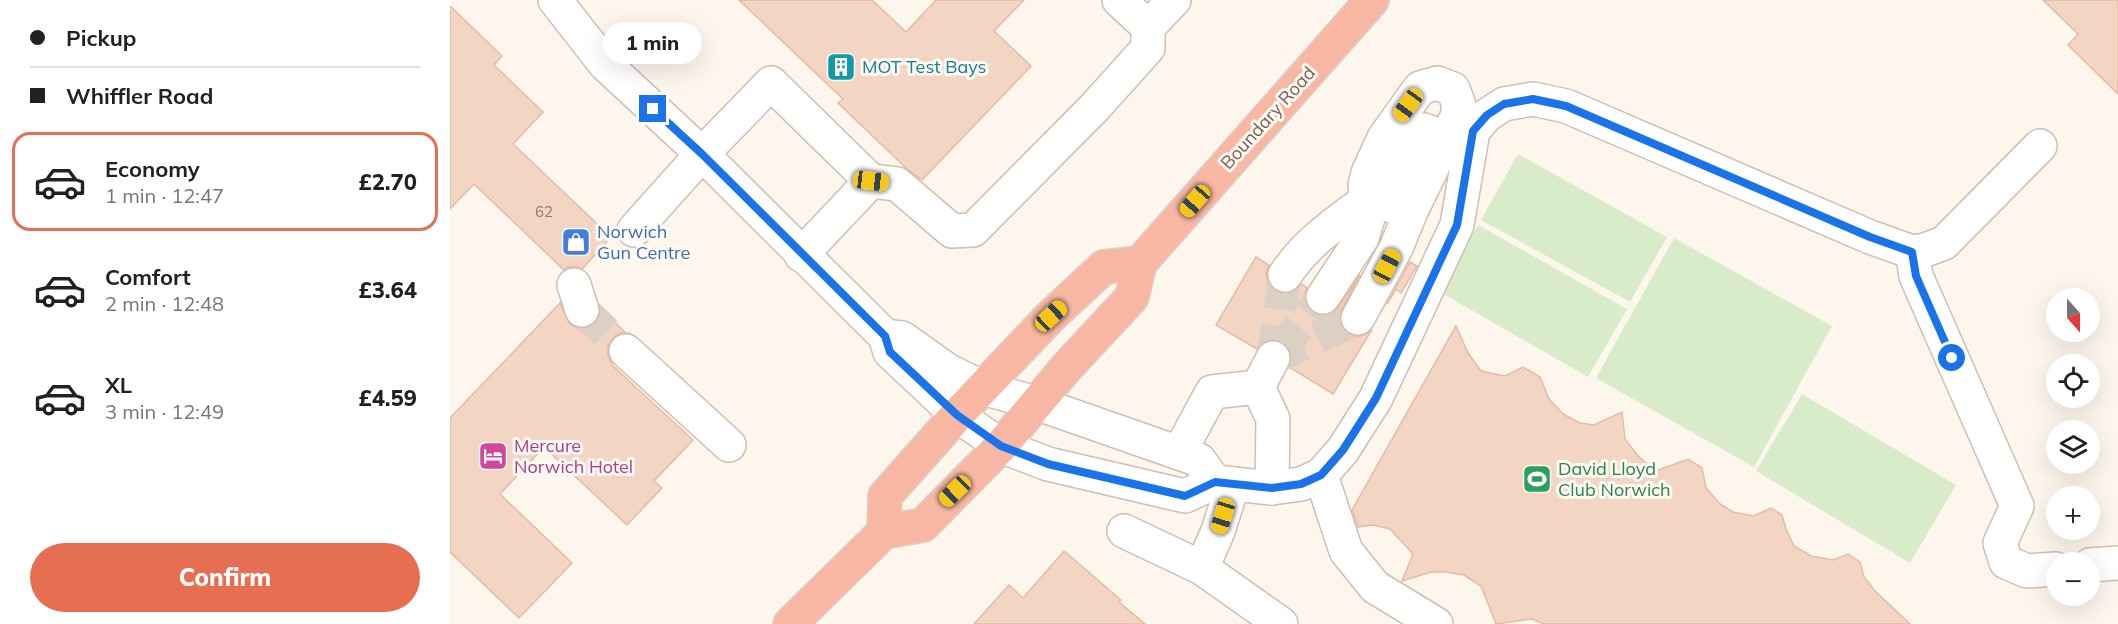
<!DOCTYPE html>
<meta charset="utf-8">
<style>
:root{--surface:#fff;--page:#f2f2f2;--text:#202124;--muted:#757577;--line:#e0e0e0;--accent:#e76f51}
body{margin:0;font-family:Mulish,sans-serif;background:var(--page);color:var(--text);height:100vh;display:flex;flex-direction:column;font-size:22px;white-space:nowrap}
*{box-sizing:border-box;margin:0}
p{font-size:20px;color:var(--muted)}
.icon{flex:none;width:33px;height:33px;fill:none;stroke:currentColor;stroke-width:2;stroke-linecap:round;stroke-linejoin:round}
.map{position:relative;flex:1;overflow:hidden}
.drawer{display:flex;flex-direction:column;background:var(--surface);width:450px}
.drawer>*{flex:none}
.top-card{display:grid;align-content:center;height:132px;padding:0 30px;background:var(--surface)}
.needle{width:39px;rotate:159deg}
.buttons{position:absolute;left:1596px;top:288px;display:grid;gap:12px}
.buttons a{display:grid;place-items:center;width:54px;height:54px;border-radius:50%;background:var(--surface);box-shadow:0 6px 24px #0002;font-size:30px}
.end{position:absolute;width:27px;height:27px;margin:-14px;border:8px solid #1a73e8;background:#fff;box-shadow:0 0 0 3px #fff}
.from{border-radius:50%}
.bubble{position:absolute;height:42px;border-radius:21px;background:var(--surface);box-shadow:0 6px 24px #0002;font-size:20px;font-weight:800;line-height:42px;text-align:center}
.car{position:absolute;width:18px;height:36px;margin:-18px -9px;border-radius:8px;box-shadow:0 0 4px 2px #0007;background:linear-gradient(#f5c518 24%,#345 0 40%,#f5c518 0 76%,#345 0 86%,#f5c518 0)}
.top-card b{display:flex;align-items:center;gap:21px;height:57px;font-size:22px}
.top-card b+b{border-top:2px solid var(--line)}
.top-card i{width:15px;height:15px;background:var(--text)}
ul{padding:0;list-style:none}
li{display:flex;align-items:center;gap:18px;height:99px;margin:0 12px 9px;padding:0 18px;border:3px solid transparent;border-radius:18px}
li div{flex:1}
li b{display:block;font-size:22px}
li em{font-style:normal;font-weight:800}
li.current{border-color:var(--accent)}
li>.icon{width:54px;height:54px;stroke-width:1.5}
.button{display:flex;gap:12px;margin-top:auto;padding:12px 30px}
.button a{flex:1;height:69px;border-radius:36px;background:var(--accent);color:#fff;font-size:24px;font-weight:800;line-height:69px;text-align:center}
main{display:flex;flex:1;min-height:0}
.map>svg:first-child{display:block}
.green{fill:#d8ecc9}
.building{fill:#f3d5c3;stroke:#e6bba3;stroke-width:1.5}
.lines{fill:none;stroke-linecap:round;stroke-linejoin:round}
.minor-tunnel{stroke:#dcd0c4;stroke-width:33;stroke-dasharray:33 16;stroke-linecap:butt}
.minor-casing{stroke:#d1beb0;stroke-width:36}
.highway-casing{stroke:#dad1cd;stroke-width:36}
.minor{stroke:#fff;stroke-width:33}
.highway{stroke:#f7b7a3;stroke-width:33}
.route{stroke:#1a73e8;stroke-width:8}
.labels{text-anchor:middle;stroke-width:6;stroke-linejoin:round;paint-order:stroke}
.number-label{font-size:15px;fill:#987a6a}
.culture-label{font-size:18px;fill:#0d838f;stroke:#fffaf3;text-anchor:start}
.street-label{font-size:18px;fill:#7a5c4d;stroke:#fffaf3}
.shop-label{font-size:18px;fill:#366cbe;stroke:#fffaf3;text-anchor:start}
.hotel-label{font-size:18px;fill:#b23c85;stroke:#fffaf3;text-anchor:start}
.leisure-label{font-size:18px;fill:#27864d;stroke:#fffaf3;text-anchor:start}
</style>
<main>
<section class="drawer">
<div class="top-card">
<b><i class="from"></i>Pickup</b>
<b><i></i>Whiffler Road</b>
</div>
<ul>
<li class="current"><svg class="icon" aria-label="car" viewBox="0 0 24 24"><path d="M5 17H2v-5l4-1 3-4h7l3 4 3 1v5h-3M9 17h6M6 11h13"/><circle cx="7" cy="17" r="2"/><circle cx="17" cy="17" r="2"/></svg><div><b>Economy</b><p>1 min · 12:47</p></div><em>£2.70</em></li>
<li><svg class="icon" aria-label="car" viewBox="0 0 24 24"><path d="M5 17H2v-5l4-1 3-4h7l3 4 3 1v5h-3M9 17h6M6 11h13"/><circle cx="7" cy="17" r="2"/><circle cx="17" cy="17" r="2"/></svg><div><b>Comfort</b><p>2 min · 12:48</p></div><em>£3.64</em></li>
<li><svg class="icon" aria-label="car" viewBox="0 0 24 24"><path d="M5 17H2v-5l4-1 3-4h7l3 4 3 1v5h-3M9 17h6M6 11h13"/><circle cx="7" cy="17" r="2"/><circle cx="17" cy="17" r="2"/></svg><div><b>XL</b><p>3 min · 12:49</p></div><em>£4.59</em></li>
</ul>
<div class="button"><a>Confirm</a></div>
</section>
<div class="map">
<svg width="1668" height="624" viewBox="0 0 1668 624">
<rect width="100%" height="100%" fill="#fdf6ec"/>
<g class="green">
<path d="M1068 154 1217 237 1180 302 1031 220Z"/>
<path d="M1028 225 1177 309 1138 377 990 292Z"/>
<path d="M1224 238 1382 326 1304 467 1146 378Z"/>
<path d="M1352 394 1506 485 1460 563 1306 471Z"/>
</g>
<g class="building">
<path d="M289 0H422L456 32 486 0H574L544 31 581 66 472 180 456 168 388 103 393 99Z"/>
<path d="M1593 0H1668V94L1618 45 1628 34Z"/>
<path d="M0 6 52 56 44 65 93 112 63 144 161 237 132 269 127 267H119L114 270 24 184 0 209Z"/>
<path d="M806 257 819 265 816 274 818 282 824 290 832 294 842 292 851 284 857 288 854 296 857 306 863 313 871 316 881 314 888 308 910 275 892 309 889 319 892 328 900 335 909 337 921 331 883 394 839 367 842 357 838 347 832 342 822 339 812 343 807 349 766 325Z"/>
<path d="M960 262 967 266 966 268 951 293 946 289 937 304Z"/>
<path d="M110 303 119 323 127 328H137L145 323 150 315V308L176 333H170L163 338 158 346V356L163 366 243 440 204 481 212 488 177 525 94 447 50 494 122 563 69 618 0 552V418Z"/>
<path d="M1006 326 1018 353 1031 371 1055 376 1073 367 1090 377 1099 399 1113 414 1130 423 1144 425 1172 412 1175 439 1187 455 1206 471 1238 459 1252 468 1256 488 1270 504 1283 512 1304 516 1321 508 1332 515 1336 529 1344 546 1361 556 1383 560 1398 554 1410 562 1414 577 1425 591 1460 624H1094L1082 619 1046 624 1031 586 1014 575 996 572H981L952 581 963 554 940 529 923 525 908 527 902 510Z"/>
<path d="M614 551 671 600 669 602 695 624H524L559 585 573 598Z"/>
</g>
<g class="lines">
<g class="minor-tunnel">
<path d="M132 310 176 351"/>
<path d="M828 352 873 297"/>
<path d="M823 358 908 318"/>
<path d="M823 358 835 275"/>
</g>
<g class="minor-casing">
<g id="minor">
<path d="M105 0 155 64 252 154 435 336 440 352 507 415 551 446 598 464 735 496 765 482 822 488 851 484 871 475 893 450 926 398 1007 225 1023 131 1037 115 1054 104 1083 99 1116 106 1420 237 1462 252 1475 250 1494 243 1590 146"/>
<path d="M669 0 698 27"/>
<path d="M421 181 447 184 502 231 523 230 644 108 698 48V27L724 0"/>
<path d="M941 206C944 174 952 152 974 130L987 135 991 150"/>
<path d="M184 230 252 154 321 83 421 181 351 255"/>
<path d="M1462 252 1466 276 1567 506 1550 543 1556 562 1577 571 1606 569"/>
<path d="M835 275C857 242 885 224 915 201L933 204"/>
<path d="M124 285 132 310"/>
<path d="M873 297 912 238 918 218 915 185 918 173 934 138 970 88 987 83 1003 89 1009 105 1007 117 962 209 946 248 908 318"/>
<path d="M442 337 452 338 497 370 533 388 586 403 749 460 765 482"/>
<path d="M176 351 279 445"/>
<path d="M808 387 823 419 822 488"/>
<path d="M808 387 823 358"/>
<path d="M729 453 762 392 808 387"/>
<path d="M871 475 896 551 925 587 986 624"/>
<path d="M783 484 768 531 752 568 831 624"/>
<path d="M674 531 752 568"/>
<path d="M1640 565 1668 563"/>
</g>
</g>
<g class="highway-casing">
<g id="highway">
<path d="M434 532 435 496 507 415 601 316 654 267 690 263"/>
<path d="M340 624 434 532 473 525 551 446 616 368 682 297 690 263 922 0"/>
</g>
</g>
<use href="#minor" class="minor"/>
<use href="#highway" class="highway"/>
</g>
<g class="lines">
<path class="route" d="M203 109 252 154 435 336 440 352 507 415 551 446 598 464 735 496 765 482 822 488 851 484 871 475 893 450 926 398 1007 225 1023 131 1037 115 1054 104 1083 99 1116 106 1420 237 1462 252 1466 276 1502 358"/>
</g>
<defs>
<g id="building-square" transform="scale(1.5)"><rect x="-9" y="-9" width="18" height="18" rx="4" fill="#0f9aa8" stroke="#fffaf3"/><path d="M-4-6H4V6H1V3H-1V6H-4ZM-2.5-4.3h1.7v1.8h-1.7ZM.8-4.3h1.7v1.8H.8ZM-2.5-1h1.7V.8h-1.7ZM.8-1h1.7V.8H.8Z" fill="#fff"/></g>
<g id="shop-square" transform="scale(1.5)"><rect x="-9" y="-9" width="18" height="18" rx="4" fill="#3f7fe0" stroke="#fffaf3"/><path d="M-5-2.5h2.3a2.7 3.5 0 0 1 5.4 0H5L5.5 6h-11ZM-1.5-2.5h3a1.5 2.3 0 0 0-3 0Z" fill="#fff"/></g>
<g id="hotel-square" transform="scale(1.5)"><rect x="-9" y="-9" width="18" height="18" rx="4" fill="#d1479c" stroke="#fffaf3"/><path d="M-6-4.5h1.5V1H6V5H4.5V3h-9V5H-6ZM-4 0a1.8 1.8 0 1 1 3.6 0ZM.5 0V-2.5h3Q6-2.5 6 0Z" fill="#fff"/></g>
<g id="stadium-square" transform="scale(1.5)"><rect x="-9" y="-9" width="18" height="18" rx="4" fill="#2e9e5b" stroke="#fffaf3"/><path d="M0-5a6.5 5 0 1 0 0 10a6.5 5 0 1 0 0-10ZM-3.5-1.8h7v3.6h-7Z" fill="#fff"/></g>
</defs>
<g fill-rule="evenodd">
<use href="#building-square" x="391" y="67"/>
<use href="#shop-square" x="126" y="242"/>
<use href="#hotel-square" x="43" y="456"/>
<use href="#stadium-square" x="1087" y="479"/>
</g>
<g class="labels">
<g class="number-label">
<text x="94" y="217">62</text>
</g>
<g class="culture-label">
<text x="412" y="73">MOT Test Bays</text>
</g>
<g class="street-label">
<text transform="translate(818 118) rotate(-48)" y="6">Boundary Road</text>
</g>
<g class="shop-label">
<text x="147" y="238">Norwich<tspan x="147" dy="21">Gun Centre</tspan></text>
</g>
<g class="hotel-label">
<text x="64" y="452">Mercure<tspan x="64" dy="21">Norwich Hotel</tspan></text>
</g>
<g class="leisure-label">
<text x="1108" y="475">David Lloyd<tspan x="1108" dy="21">Club Norwich</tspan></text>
</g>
</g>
</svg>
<div class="buttons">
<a><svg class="needle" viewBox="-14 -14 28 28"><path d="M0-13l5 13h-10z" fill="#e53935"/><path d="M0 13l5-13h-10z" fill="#757577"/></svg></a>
<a><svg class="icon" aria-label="locate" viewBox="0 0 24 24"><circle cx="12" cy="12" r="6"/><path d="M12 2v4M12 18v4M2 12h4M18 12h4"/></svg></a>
<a><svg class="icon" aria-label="layers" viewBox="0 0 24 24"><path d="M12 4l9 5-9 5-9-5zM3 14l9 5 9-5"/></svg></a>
<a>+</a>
<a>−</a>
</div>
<i class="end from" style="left:1502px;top:358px"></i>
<i class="end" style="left:203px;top:109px"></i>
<div class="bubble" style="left:153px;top:22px;width:99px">1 min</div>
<i class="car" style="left:958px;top:105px;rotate:216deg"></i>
<i class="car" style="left:421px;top:181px;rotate:97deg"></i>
<i class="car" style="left:745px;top:201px;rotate:221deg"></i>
<i class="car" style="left:937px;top:266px;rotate:28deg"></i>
<i class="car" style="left:601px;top:316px;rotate:47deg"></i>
<i class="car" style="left:505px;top:491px;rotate:226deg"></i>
<i class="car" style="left:773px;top:516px;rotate:197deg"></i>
</div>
</main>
